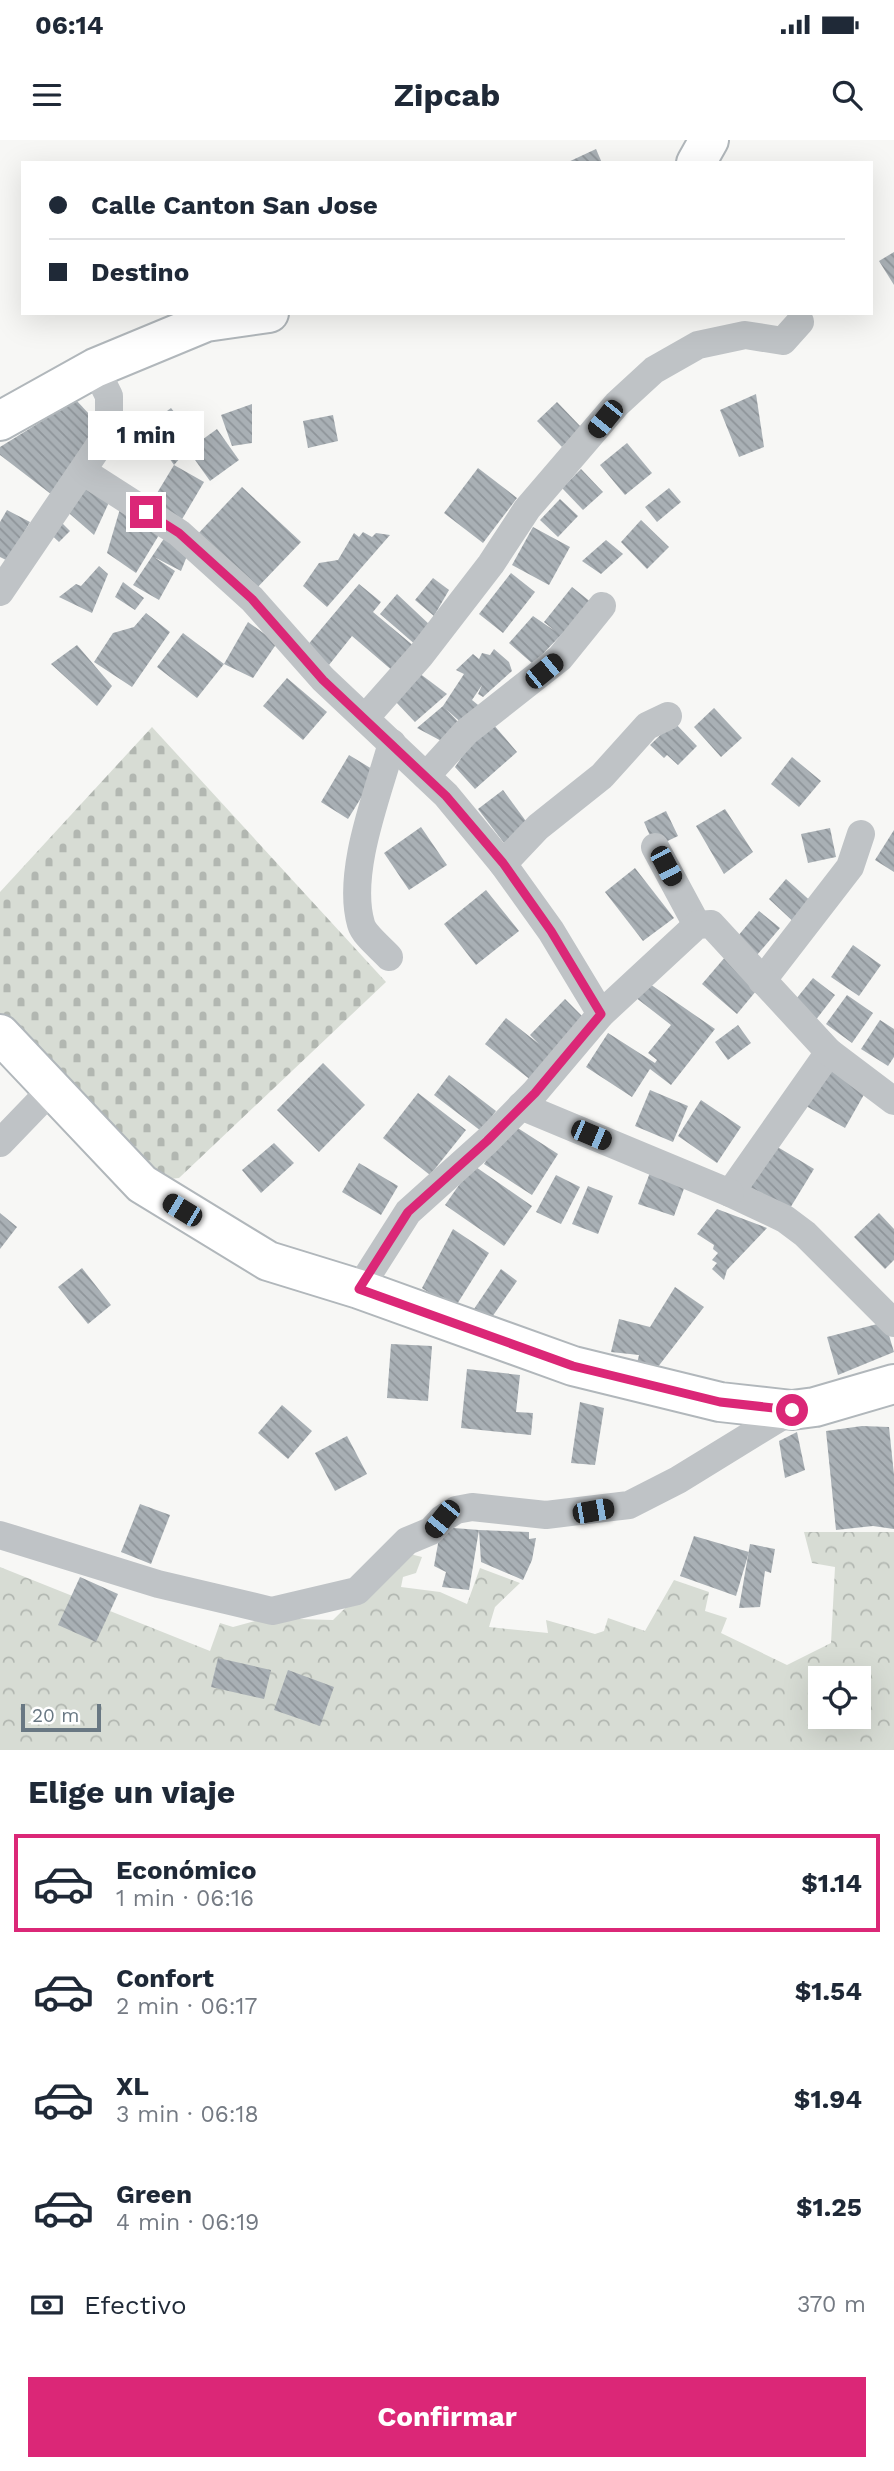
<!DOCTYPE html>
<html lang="es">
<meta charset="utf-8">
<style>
:root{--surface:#fff;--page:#f6f6f7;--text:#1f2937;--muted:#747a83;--line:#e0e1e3;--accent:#db2777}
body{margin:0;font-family:"Work Sans",sans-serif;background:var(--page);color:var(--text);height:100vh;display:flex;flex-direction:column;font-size:26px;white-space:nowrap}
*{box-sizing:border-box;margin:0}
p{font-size:23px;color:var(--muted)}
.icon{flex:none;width:38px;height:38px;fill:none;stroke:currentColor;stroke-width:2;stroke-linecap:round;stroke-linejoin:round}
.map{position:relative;height:1610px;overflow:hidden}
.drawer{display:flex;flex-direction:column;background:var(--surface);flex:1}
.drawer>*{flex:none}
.top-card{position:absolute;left:21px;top:21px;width:852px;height:154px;border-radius:0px;box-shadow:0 7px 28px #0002;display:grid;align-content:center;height:154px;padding:0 28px;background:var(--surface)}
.tools{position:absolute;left:808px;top:1526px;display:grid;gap:14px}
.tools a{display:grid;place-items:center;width:63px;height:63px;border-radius:0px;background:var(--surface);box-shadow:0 7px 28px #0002;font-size:35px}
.scale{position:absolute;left:21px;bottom:18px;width:80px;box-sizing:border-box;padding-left:7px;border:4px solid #697883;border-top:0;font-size:19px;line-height:24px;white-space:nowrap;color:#697883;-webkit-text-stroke:5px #fff;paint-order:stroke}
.end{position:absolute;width:32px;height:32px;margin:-16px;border:9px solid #db2777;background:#fff;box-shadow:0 0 0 4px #fff}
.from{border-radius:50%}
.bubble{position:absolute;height:49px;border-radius:0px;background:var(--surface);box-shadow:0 7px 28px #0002;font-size:23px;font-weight:700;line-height:49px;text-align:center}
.car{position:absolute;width:21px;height:42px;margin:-21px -10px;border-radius:9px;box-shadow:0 0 5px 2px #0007;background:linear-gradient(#222 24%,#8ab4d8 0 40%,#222 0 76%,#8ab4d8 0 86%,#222 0)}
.top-card b{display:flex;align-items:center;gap:24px;height:66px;font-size:26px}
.top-card b+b{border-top:2px solid var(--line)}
.top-card i{width:18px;height:18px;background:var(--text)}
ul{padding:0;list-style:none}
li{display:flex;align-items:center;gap:21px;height:98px;margin:0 14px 10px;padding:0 14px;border:4px solid transparent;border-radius:0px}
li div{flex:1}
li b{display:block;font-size:26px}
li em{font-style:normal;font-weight:700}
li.on{border-color:var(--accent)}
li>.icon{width:63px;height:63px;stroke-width:1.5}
h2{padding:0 28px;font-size:32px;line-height:84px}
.pay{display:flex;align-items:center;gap:18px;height:77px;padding:0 28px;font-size:26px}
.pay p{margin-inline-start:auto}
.cta{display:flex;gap:14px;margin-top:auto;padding:14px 28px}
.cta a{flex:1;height:80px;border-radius:0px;background:var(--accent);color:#fff;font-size:28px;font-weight:700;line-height:80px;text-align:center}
.status{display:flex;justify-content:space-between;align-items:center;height:49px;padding:0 35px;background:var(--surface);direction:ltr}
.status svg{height:19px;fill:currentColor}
header{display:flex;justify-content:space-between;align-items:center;height:91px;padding:0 28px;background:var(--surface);font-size:32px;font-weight:700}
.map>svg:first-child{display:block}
.forest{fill:url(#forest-crowns);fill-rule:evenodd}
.cemetery{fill:url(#cemetery-stones)}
.building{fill:url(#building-back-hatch)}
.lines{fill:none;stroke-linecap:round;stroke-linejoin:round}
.secondary-casing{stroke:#b1b7bb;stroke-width:42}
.street{stroke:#bfc3c6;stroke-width:28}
.secondary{stroke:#fff;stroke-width:38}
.route{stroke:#db2777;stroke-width:9}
</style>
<div class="status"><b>06:14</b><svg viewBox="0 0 49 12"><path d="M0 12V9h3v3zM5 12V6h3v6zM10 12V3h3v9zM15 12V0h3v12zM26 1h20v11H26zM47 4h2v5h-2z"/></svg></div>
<header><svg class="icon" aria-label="menu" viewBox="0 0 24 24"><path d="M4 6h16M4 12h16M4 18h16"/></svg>Zipcab<svg class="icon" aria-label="search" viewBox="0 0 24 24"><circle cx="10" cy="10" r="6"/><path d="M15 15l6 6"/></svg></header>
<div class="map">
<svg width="894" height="1610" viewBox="0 0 894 1610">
<defs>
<pattern id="forest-crowns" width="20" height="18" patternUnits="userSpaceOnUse" patternTransform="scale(1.75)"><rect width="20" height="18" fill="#d7dcd4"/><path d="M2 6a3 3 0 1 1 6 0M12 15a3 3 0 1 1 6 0" fill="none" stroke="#b2b7b1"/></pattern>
<pattern id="cemetery-stones" width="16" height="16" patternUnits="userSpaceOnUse" patternTransform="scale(1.75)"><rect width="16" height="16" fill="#d7dcd4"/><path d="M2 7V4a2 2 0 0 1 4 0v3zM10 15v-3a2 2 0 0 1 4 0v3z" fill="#b2b7b1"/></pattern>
<pattern id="building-back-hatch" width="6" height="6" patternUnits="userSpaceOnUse" patternTransform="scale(1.75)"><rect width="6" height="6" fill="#a9b0b5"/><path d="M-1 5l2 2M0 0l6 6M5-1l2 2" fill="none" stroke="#8e9499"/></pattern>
</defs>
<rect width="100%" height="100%" fill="#f7f7f5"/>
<path class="forest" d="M804 1392H894V1610H0V1427L210 1511 220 1483 233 1487 266 1478 333 1480 402 1412 422 1417 416 1433 403 1437 401 1447 440 1452 467 1464 480 1428 520 1443 495 1467 489 1487 548 1493 546 1480 595 1494 604 1491 608 1478 645 1491 674 1440 709 1452 705 1471 727 1478 721 1493 787 1525 831 1503 835 1427 812 1423ZM821 1538H859V1577H821Z"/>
<path class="cemetery" d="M152 587 386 842 179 1038 160 1040 0 875V752Z"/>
<g class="building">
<path d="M596 9 602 23H566Z"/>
<path d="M894 112V145L879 121Z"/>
<path d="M756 254 764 307 739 317 720 270Z"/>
<path d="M76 260 104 290 60 361 0 315V307Z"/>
<path d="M557 262 582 288 562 307 537 281Z"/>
<path d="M252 264V303L232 306 221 275Z"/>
<path d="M171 268 196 300 174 325 147 286Z"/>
<path d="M333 275 338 301 308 308 303 281Z"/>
<path d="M217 289 239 320 210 341 188 310Z"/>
<path d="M627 303 652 333 625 355 600 325Z"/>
<path d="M174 325 204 342 178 386 148 368Z"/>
<path d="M478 328 517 358 483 403 444 373Z"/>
<path d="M581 329 603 352 583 370 562 348Z"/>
<path d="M85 338 111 358 94 395 63 368Z"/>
<path d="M242 347 301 402 253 452 195 397Z"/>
<path d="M669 348 681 362 657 382 645 367Z"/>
<path d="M560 359 578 376 558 397 540 380Z"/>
<path d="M122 362 162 390 136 433 107 413Z"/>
<path d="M7 370 30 382 8 421 0 417V382Z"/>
<path d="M57 378 70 391 59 402 46 390Z"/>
<path d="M641 380 669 407 647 429 621 402Z"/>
<path d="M533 387 570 407 549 445 512 425Z"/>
<path d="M363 392 372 397 376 393 390 395 327 467 303 446 319 423 338 420 354 393 359 397Z"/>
<path d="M165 397 187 416 181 431 154 417 175 431 159 460 133 445Z"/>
<path d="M606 400 623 414 601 434 582 421Z"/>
<path d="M99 426 108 434 92 473 59 457 76 444 81 446Z"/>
<path d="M511 433 535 452 503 493 479 474Z"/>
<path d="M433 438 449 450 434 476 415 460Z"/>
<path d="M123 442 144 458 135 470 115 457Z"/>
<path d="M359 444 381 462 373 472 415 507 394 532 352 496 329 525 306 507Z"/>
<path d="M572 447 592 463 533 524 509 503 533 476 555 491 544 482Z"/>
<path d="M397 454 431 486 417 506 380 474Z"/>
<path d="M146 473 170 492 132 547 94 522 113 493 134 487Z"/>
<path d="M248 482 277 503 253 538 224 524Z"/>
<path d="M183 493 224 524 197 558 157 527Z"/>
<path d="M77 505 112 546 97 566 51 524Z"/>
<path d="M494 509 509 522 512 531 483 557 478 554 482 545 472 560 483 569 467 588 446 569 462 586 447 604 417 588 443 566 464 534 456 530 473 514 479 519 482 513 490 515Z"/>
<path d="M415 530 447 554 415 582 395 561Z"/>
<path d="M287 538 327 572 303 600 263 566Z"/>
<path d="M714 568 742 598 721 617 694 587Z"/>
<path d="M490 575 493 584 517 612 475 649 455 627Z"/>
<path d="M674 582 697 606 678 625 667 615 664 618 650 605Z"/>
<path d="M349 615 377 632 348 679 321 662Z"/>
<path d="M792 617 821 641 799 667 771 644Z"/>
<path d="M503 650 528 684 504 703 478 669Z"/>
<path d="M725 669 753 712 724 734 696 686Z"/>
<path d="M666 671 678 696 655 707 644 682Z"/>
<path d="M421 687 447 725 409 750 384 713Z"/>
<path d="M830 688 836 717 808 723 801 694Z"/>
<path d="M894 690V732L875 720Z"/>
<path d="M635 728 674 778 643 801 605 752Z"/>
<path d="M786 739 815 765 797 785 769 759Z"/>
<path d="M486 750 519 791 476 825 444 784Z"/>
<path d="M759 771 780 788 757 815 737 797Z"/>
<path d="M853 805 881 825 859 856 831 837Z"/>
<path d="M726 816 761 845 737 874 702 844Z"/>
<path d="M813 838 835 855 815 881 792 864Z"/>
<path d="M647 842 715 889 671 945 650 929 632 957 586 927 608 893 655 923 657 920 648 913 671 885 635 857Z"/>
<path d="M847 855 873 873 852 903 826 884Z"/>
<path d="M565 859 585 879 532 941 485 904 506 878 539 904 530 895Z"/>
<path d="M880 880 894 889V917L888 926 861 909Z"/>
<path d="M738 885 751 903 728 920 715 902Z"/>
<path d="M323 923 365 965 319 1012 277 970Z"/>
<path d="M828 929 866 951 845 988 806 966Z"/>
<path d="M449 935 496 971 481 991 434 955Z"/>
<path d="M650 950 688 966 673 1002 635 986Z"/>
<path d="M418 953 466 990 430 1035 383 998Z"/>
<path d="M701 960 741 987 717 1023 678 996Z"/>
<path d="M510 983 558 1014 532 1055 484 1024Z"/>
<path d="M274 1003 294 1023 261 1053 242 1030Z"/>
<path d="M776 1006 814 1029 787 1073 749 1050Z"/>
<path d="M359 1023 398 1046 381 1075 342 1052Z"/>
<path d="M473 1025 532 1066 504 1106 445 1065Z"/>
<path d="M651 1030 686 1043 674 1076 638 1064Z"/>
<path d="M556 1035 580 1047 561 1084 536 1072Z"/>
<path d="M588 1046 613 1056 598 1094 572 1084Z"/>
<path d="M717 1069 767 1088 727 1130 724 1140 712 1129 717 1123 712 1120 718 1113 713 1109 714 1105 697 1094Z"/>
<path d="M0 1073 17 1087 0 1109Z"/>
<path d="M879 1073 894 1089V1120L885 1129 854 1097Z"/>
<path d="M453 1089 489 1113 454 1169 422 1148Z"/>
<path d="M82 1128 111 1165 88 1184 58 1147Z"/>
<path d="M501 1129 517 1141 490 1180 474 1169Z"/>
<path d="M675 1147 704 1167 654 1232 637 1223 639 1215 611 1212 619 1179 650 1187Z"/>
<path d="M885 1182 894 1212 838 1235 827 1197Z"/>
<path d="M391 1204 432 1206 428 1261 387 1258Z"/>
<path d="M467 1229 520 1235 516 1272 533 1273 531 1295 461 1288Z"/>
<path d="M580 1262 604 1268 595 1325 571 1323Z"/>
<path d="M282 1265 312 1291 288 1319 258 1293Z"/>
<path d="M862 1286 889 1287 894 1335V1389L873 1386 836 1390 826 1291Z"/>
<path d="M797 1292 805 1330 785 1338 779 1301Z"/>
<path d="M347 1296 367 1334 335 1351 315 1313Z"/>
<path d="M140 1364 170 1375 151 1424 121 1412Z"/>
<path d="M441 1387 479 1390 469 1450 442 1447 446 1432 434 1426Z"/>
<path d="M479 1390 529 1392V1399L536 1398 532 1420 523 1440 481 1422Z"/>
<path d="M694 1396 749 1412 736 1456 680 1436Z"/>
<path d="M750 1404 775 1409 771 1433 765 1431 760 1467 739 1468Z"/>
<path d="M80 1437 118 1454 96 1502 58 1485Z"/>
<path d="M218 1518 271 1530 264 1559 211 1547Z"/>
<path d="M288 1530 334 1547 320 1586 274 1570Z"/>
</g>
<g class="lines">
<g class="secondary-casing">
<g id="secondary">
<path d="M696 23 709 0"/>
<path d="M0 281 95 228 206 182 269 173"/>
<path d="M0 894 142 1044 268 1121 359 1149 573 1226 720 1262 792 1270 815 1267 894 1244"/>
</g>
</g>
<g class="street">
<path d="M84 332 179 393 252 459 323 539 446 655 503 724 551 791 601 874"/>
<path d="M0 452 109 291V256L95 228"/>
<path d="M365 578 420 516 491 424 527 369 617 264 654 230 698 205 745 195 783 201 800 182"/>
<path d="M426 636 466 592 560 518 602 466"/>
<path d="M655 707 697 785"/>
<path d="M503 724 538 687 602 636 647 586 668 576"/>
<path d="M389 817C381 808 364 795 361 784 346 732 378 654 392 603"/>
<path d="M762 841 850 727 861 694"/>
<path d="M829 912 730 1053 785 1079 805 1094 894 1183"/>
<path d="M521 966 730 1053"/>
<path d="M0 1003 51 950"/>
<path d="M359 1149 408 1072 487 1001 535 952 601 874 697 785 711 784 829 912 894 961"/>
<path d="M0 1395 158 1444 272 1471 357 1451 407 1401 431 1391 442 1379 456 1370 472 1367 546 1375 629 1365 678 1340 792 1270"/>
</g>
<use href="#secondary" class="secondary"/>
</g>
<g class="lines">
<path class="route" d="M146 372 179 393 252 459 323 540 446 656 503 723 551 791 601 874 535 953 487 1001 408 1072 359 1149 573 1226 720 1262 792 1270"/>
</g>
</svg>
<div class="tools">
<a><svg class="icon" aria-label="locate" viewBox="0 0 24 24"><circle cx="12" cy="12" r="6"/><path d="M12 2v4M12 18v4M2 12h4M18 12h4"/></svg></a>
</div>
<div class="scale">20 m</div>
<i class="end from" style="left:792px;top:1270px"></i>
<i class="end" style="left:146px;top:372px"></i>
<div class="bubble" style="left:88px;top:271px;width:116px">1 min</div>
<i class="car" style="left:605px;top:279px;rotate:219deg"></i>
<i class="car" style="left:544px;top:531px;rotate:51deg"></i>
<i class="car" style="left:666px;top:726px;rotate:152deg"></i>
<i class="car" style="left:591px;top:995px;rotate:113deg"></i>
<i class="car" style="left:182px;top:1070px;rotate:301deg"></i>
<i class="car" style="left:593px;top:1371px;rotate:80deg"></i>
<i class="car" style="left:442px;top:1379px;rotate:219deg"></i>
<div class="top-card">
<b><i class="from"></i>Calle Canton San Jose</b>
<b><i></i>Destino</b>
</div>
</div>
<section class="drawer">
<h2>Elige un viaje</h2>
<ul>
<li class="on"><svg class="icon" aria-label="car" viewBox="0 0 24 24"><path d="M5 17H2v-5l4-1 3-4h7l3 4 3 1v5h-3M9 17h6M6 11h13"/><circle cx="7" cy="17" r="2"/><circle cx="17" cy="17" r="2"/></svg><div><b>Económico</b><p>1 min · 06:16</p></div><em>$1.14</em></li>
<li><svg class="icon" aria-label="car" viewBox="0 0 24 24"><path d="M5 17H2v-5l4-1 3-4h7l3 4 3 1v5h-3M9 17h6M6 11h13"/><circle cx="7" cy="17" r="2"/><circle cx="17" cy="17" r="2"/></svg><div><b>Confort</b><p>2 min · 06:17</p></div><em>$1.54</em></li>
<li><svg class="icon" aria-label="car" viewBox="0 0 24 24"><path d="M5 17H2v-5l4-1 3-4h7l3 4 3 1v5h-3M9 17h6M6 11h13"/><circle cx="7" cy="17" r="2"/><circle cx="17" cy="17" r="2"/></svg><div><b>XL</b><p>3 min · 06:18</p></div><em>$1.94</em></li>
<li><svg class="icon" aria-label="car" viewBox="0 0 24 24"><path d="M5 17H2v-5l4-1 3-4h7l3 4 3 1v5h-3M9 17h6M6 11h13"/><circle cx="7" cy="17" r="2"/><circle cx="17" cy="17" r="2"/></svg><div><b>Green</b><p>4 min · 06:19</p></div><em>$1.25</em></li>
</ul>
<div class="pay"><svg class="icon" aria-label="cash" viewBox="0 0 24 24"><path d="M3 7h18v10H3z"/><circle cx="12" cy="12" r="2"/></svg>Efectivo<p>370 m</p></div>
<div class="cta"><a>Confirmar</a></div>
</section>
